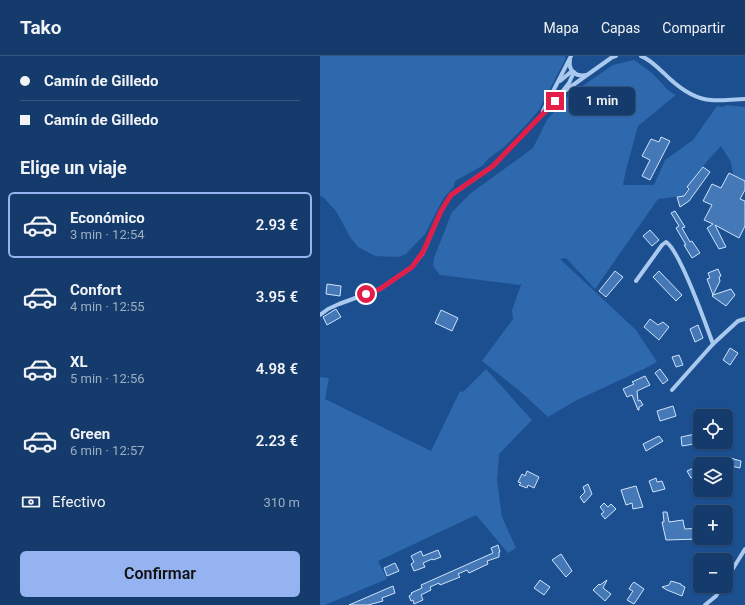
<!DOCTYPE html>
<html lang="es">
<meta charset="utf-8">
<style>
:root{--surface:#143b6b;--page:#214673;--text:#f1f3f6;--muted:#9dadc1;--line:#33557e;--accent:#95b2f1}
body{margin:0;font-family:Roboto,sans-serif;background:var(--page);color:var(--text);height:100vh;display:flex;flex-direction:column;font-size:15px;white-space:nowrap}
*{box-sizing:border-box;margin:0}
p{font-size:13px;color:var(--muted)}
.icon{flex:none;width:22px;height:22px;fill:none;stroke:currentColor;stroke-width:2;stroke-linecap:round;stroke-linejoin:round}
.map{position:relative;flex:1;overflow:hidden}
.drawer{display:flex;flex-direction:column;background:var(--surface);width:320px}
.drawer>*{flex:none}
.guide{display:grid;align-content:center;height:88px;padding:0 20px;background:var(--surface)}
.controls{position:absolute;left:373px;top:353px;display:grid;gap:8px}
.controls a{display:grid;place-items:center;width:40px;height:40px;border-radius:6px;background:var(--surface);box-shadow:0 1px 3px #0004,0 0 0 1px var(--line);font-size:20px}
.end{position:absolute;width:18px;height:18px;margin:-9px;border:5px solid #e11d48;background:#fff;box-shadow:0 0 0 2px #fff}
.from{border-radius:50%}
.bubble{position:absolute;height:28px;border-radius:6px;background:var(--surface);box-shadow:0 1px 3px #0004,0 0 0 1px var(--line);font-size:13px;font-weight:600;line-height:28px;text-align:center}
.guide b{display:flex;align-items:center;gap:14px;height:38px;font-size:15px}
.guide b+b{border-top:1px solid var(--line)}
.guide i{width:10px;height:10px;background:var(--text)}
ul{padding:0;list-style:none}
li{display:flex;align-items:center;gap:12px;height:66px;margin:0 8px 6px;padding:0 12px;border:2px solid transparent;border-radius:6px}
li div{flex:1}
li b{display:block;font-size:15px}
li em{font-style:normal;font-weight:600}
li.current{border-color:var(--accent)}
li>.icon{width:36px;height:36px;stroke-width:1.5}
h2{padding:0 20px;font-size:18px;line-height:48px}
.pay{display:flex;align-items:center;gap:10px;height:44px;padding:0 20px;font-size:15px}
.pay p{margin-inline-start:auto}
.primary-button{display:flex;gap:8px;margin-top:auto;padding:8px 20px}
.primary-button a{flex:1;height:46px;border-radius:6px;background:var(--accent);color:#111;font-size:16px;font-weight:600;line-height:46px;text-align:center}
header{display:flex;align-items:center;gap:24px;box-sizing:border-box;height:56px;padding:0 20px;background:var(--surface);border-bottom:1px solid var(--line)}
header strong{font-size:19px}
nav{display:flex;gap:22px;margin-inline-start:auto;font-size:14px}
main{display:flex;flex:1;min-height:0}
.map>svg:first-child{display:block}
.green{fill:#2e69ad}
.building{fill:#4478b7;stroke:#cfe3fa}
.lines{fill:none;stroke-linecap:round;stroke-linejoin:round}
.street{stroke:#a9c9ee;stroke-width:4}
.route{stroke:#e11d48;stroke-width:5}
</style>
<header>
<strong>Tako</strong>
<nav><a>Mapa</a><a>Capas</a><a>Compartir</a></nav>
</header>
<main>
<section class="drawer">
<div class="guide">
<b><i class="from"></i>Camín de Gilledo</b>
<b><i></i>Camín de Gilledo</b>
</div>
<h2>Elige un viaje</h2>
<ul>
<li class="current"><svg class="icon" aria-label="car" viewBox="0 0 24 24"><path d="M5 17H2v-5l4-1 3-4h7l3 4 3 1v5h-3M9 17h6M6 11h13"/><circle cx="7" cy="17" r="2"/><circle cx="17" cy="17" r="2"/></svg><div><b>Económico</b><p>3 min · 12:54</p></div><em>2.93 €</em></li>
<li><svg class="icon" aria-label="car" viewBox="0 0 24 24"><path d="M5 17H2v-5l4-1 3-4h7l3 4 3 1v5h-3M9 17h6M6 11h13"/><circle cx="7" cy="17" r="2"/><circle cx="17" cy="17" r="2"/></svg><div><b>Confort</b><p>4 min · 12:55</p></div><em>3.95 €</em></li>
<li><svg class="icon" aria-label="car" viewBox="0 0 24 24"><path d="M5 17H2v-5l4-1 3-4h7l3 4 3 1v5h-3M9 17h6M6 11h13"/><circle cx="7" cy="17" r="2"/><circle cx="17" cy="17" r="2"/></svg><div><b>XL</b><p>5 min · 12:56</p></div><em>4.98 €</em></li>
<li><svg class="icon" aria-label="car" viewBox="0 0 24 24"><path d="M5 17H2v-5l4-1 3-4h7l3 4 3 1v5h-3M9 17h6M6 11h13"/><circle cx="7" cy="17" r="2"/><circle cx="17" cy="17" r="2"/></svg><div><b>Green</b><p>6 min · 12:57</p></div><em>2.23 €</em></li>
</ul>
<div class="pay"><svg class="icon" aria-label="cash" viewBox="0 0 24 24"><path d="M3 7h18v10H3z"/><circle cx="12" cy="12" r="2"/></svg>Efectivo<p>310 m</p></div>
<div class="primary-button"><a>Confirmar</a></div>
</section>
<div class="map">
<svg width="425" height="549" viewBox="0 0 425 549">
<rect width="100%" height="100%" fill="#1b4f8f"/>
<g class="green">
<path d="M0 0H244L246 2 219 54 204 71 183 92 169 102 162 110 135 125 134 130 123 143 105 178 86 198 78 201 55 200 38 191 30 181 16 155 3 141 0 140Z"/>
<path d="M314 4 332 17 349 35 356 39 318 70 306 114 303 129H334L345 104 373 84 397 50 403 51 406 49 425 51V125L413 118 411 106 401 90C387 105 372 121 364 140L338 143 275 233 246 202 240 203 316 274 337 306 324 313 257 344 228 361 201 336 162 305 193 263 192 254 201 229V227L200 229 120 219 113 210 114 202 132 156 151 137 213 92 227 64 248 40 293 9Z"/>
<path d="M166 313 212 364 179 398 177 425 182 461 196 492 188 497 156 459 58 505 67 523 5 549H0V321L9 322 5 343 111 395 140 335 143 336Z"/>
</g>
<g class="building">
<path d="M341 81 350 85 330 124 322 120 330 104 322 100 331 83 339 86Z"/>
<path d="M383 111 390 116 369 145 360 151 357 141 364 140 369 133 367 131Z"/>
<path d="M409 117 425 125V134L420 143 425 145V170L419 182 395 169 406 191 399 193 387 172 393 168 384 164 392 149 383 145 392 128 401 132Z"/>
<path d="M355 155 365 171 362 172 370 186 372 185 380 197 372 202 364 189H366L356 172 359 170 351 157Z"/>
<path d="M330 174 339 184 332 190 323 180Z"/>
<path d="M398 213 401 220 399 221 400 225 393 239 411 233 415 239 406 250 392 240 393 239 387 223 390 222 388 217Z"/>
<path d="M295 215 303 221 286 241 279 235Z"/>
<path d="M339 215 362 239 356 245 333 221Z"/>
<path d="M7 228 21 230 20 240 6 238Z"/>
<path d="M16 253 21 261 7 269 3 261Z"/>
<path d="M121 254 138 262 132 275 115 267Z"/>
<path d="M330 263 338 269 343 266 349 271 339 284 324 271Z"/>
<path d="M378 269 383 282 375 286 370 273Z"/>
<path d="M410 292 418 297 410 309 403 304Z"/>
<path d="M359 299 363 309 356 311 352 301Z"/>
<path d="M340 313 348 324 343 328 335 317Z"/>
<path d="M325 320 330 329 317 335 318 345 320 344 323 349 319 351V354H318L312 339 307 341 303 333 314 328 312 326Z"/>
<path d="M353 350 356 360 340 365 337 355Z"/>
<path d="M380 377V387L362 390 361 381Z"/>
<path d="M339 380 343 385 326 395 323 388Z"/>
<path d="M407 401 421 405 420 412 406 409Z"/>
<path d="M380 409V418L371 422 367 415Z"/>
<path d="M207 415 219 421 214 432 208 429 207 432 199 429 201 427 198 426 202 418 205 420Z"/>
<path d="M336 422 337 426 342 425 345 433 333 436 329 425Z"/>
<path d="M268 428 272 438 264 447 260 441 265 436 263 431Z"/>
<path d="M316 430 323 451 313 453 312 447 306 449 301 434Z"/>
<path d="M284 447 288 451 291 448 296 453 285 463 281 458 284 456 280 451Z"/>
<path d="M343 456H347L349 466 363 464 364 470 365 473 380 472V483L346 484 342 466H344Z"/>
<path d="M178 489 180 496H179V501L167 505 168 508 149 517 147 514 138 518 140 521 120 529 119 527 110 531 111 534 101 539 103 544 94 548 93 544 91 545 89 540 92 538 91 537 102 532 101 529 173 497 171 492Z"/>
<path d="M118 494 121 501 113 504 112 503 103 507 105 511 94 515 91 508 94 506 91 500 101 495 103 500Z"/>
<path d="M241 498 252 515 246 521 232 504Z"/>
<path d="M75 507 79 515 67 520 64 512Z"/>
<path d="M220 524 230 531 224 539 214 532Z"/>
<path d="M287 524 283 532 291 538 285 545 273 534 279 528 280 529Z"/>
<path d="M351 525 361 528V529L365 531 362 540 347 534 342 531 349 529Z"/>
<path d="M314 526 324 533 314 548 307 544 313 535 309 533 312 528Z"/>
<path d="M73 530 75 537 62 542 63 545 48 549H29Z"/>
</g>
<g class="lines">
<g class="street">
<path d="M321 0C332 4 342 16 350 23 362 34 375 43 391 44 402 45 414 43 425 43"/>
<path d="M250 4C248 15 256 21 266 19"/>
<path d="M240 25 252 15"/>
<path d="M246 34 291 2 296 0"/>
<path d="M223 55 251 0"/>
<path d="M316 225 342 189 346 186C360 194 386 269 393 288"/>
<path d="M0 259 8 253 19 248 60 233 92 211 103 197 121 155 131 139 173 110 235 45 249 27 254 16"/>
<path d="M352 334 393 288 418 265 425 263"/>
<path d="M406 524 425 493"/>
<path d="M385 549 396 540 402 530"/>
</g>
</g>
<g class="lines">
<path class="route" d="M46 238 60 233 92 211 103 196 121 155 131 139 173 110 235 45"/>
</g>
</svg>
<div class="controls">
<a><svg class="icon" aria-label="locate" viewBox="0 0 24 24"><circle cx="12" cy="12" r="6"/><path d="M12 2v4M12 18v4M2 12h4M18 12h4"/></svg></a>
<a><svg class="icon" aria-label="layers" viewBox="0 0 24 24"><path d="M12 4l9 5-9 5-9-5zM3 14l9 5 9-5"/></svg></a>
<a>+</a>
<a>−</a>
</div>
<i class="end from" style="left:46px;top:238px"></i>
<i class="end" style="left:235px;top:45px"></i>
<div class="bubble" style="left:249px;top:31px;width:66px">1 min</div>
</div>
</main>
